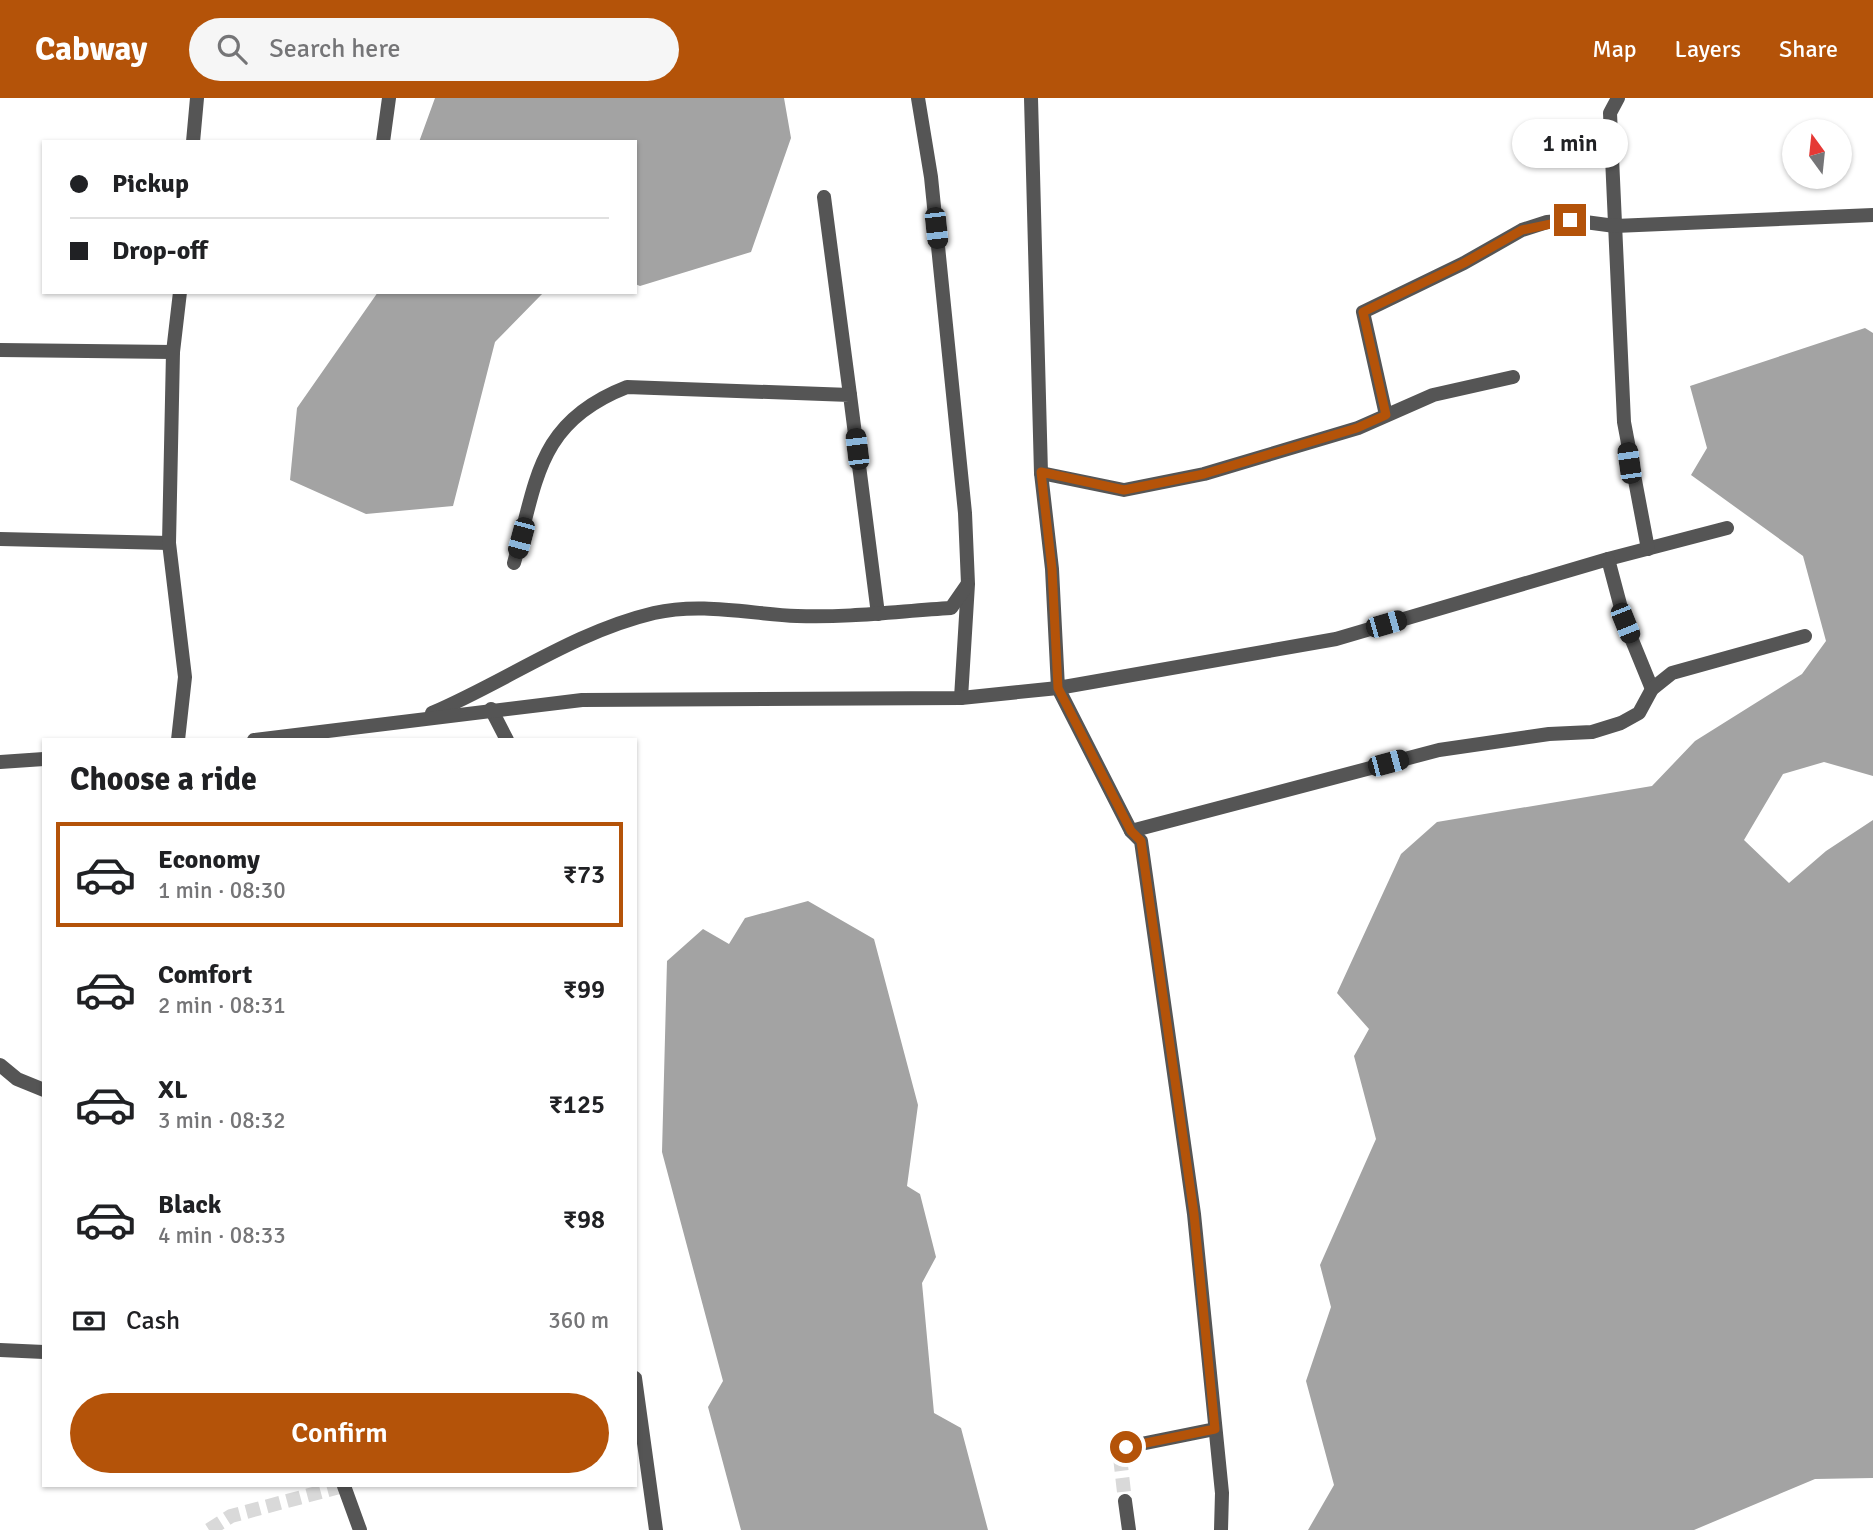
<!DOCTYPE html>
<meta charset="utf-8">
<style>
:root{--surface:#fff;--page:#f6f6f6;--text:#202124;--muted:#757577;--line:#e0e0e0;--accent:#b45309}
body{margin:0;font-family:Signika,sans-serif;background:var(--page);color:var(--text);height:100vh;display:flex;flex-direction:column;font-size:26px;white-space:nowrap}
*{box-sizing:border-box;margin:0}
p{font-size:23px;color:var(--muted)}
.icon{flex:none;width:38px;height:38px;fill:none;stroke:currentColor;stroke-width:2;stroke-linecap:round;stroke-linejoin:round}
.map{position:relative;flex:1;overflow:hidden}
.sheet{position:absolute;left:42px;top:640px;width:595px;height:749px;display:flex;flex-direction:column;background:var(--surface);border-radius:0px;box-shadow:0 2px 5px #0004}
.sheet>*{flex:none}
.banner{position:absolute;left:42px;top:42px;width:595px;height:154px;border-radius:0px;box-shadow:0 2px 5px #0004;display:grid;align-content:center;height:154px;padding:0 28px;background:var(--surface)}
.needle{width:46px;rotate:345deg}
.fabs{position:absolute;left:1782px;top:21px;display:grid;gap:14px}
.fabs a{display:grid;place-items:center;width:70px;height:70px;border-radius:50%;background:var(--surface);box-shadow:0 2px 5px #0004;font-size:35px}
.end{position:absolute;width:32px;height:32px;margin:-16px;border:9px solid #b45309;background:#fff;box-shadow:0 0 0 4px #fff}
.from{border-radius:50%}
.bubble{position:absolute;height:49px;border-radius:24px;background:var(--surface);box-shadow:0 2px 5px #0004;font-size:23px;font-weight:600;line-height:49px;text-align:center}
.car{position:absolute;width:21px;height:42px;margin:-21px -10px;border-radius:9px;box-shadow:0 0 5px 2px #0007;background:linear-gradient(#222 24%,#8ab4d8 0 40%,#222 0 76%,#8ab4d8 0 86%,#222 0)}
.banner b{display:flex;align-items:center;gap:24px;height:66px;font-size:26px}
.banner b+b{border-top:2px solid var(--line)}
.banner i{width:18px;height:18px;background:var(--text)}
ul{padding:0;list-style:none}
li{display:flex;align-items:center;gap:21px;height:105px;margin:0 14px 10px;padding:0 14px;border:4px solid transparent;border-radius:0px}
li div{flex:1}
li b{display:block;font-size:26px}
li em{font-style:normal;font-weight:600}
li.selected{border-color:var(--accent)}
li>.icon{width:63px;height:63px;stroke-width:1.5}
h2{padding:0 28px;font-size:32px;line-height:84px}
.pay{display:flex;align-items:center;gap:18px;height:77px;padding:0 28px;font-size:26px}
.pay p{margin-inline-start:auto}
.primary-button{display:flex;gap:14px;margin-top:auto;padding:14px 28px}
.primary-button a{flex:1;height:80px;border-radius:42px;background:var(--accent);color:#fff;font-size:28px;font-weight:600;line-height:80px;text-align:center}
header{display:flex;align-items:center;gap:42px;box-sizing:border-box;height:98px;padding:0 35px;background:var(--accent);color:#fff}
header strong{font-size:33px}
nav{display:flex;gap:38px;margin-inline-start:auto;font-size:24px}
.search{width:490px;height:63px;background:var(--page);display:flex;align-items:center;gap:18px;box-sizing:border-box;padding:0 24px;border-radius:38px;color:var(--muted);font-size:26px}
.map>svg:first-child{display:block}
.water{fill:#a3a3a3}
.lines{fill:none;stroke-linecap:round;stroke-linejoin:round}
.street-tunnel{stroke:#d9d9d9;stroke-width:14;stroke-dasharray:14 7;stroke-linecap:butt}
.street{stroke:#555;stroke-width:14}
.route{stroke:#b45309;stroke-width:9}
</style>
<header>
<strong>Cabway</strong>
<div class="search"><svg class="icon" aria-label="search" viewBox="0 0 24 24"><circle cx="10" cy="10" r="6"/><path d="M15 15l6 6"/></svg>Search here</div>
<nav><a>Map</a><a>Layers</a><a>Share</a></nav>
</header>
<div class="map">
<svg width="1873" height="1432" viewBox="0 0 1873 1432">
<rect width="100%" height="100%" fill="#fff"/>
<g class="water">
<path d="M435 0H784L791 40 751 154 640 188 635 186V44H419Z"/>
<path d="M378 194H544L495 244 453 408 366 416 290 382 297 310Z"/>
<path d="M1865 230 1873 235V678L1824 664 1783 676 1744 742 1789 785 1826 753 1873 722V1380L1815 1381 1694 1432H1308L1334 1387 1306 1283 1331 1209 1320 1167 1376 1041 1354 958 1369 931 1337 895 1401 756 1437 724 1652 688 1695 643 1802 576 1826 543 1803 458 1691 377 1707 350 1690 288Z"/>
<path d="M808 803 874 841 918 1007 907 1088 920 1096 936 1159 922 1185 934 1315 961 1330 988 1432H741L708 1309 723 1283 662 1054 667 863 703 831 729 846 745 820Z"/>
</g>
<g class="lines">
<g class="street-tunnel">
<path d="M1120 1359 1125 1403"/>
<path d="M209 1432 231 1418 343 1388"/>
</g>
<g class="street">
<path d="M918 0 931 79 965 415 968 486 961 600"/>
<path d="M1031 0 1041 375 1052 471 1058 590 1336 541 1608 461 1727 430"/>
<path d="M1618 0 1610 15 1624 324 1648 451"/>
<path d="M193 44 197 0"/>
<path d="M383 44 389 0"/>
<path d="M824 99 850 297"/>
<path d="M0 252 173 254"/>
<path d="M1386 317 1363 214 1464 165 1522 132 1547 124 1570 122 1615 128 1873 117"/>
<path d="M1041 375 1124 392 1204 376 1358 330 1433 297 1513 279"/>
<path d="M0 441 169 445"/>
<path d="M1608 461 1625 525 1652 591"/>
<path d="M514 465C537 382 537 324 627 289L850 297 878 516"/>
<path d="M491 611 507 642"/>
<path d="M432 615C507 583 574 534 654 515 702 504 750 516 797 518 849 520 900 513 951 510L967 487"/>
<path d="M178 642 185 579 169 445 173 254 180 194"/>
<path d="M254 642 582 602 961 600 1058 590 1131 733 1141 743 1194 1116 1222 1395 1221 1432"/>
<path d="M0 664 44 661"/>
<path d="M1131 733 1439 652 1549 636 1592 634 1621 625 1639 615 1652 591 1672 575 1805 538"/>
<path d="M0 967 17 981 44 992"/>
<path d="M0 1252 44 1254"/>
<path d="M635 1280 656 1432"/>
<path d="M1120 1359 1126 1349 1215 1331"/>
<path d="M344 1388 360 1432"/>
<path d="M1125 1403 1129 1432"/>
</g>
</g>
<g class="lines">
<path class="route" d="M1126 1349 1215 1331 1194 1116 1141 743 1131 733 1058 590 1052 471 1041 374 1124 392 1204 376 1357 330 1386 317 1363 214 1464 165 1522 132 1570 122"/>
</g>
</svg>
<div class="fabs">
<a><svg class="needle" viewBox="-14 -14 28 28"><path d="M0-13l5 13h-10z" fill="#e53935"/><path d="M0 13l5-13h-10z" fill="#757577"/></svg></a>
</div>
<i class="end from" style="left:1126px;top:1349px"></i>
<i class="end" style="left:1570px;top:122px"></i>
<div class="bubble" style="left:1512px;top:21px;width:116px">1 min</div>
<i class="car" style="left:936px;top:130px;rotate:174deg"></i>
<i class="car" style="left:857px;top:351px;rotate:353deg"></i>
<i class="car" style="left:1629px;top:365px;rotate:352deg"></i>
<i class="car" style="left:521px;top:440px;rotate:195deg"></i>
<i class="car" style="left:1625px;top:525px;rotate:158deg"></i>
<i class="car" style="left:1386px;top:526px;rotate:74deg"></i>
<i class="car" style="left:1388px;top:665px;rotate:75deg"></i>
<div class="banner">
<b><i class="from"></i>Pickup</b>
<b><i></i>Drop-off</b>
</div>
<section class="sheet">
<h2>Choose a ride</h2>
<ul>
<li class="selected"><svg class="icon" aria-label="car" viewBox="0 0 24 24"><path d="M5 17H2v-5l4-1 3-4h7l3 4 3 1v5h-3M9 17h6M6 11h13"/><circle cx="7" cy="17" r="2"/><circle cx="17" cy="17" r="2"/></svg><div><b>Economy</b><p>1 min · 08:30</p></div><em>₹73</em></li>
<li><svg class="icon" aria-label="car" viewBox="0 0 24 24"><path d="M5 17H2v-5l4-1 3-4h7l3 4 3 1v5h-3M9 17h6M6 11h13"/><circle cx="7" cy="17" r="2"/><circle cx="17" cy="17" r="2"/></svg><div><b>Comfort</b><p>2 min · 08:31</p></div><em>₹99</em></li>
<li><svg class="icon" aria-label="car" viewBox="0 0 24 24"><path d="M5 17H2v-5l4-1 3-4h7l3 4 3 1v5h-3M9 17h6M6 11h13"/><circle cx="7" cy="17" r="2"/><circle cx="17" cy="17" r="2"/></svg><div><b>XL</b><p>3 min · 08:32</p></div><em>₹125</em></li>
<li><svg class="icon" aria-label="car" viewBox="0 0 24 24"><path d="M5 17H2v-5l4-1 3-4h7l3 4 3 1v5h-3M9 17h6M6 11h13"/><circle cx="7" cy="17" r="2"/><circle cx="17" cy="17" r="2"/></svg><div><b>Black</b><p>4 min · 08:33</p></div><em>₹98</em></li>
</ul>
<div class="pay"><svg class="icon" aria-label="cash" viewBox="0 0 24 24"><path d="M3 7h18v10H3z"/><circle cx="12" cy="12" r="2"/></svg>Cash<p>360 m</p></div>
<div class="primary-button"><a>Confirm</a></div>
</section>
</div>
